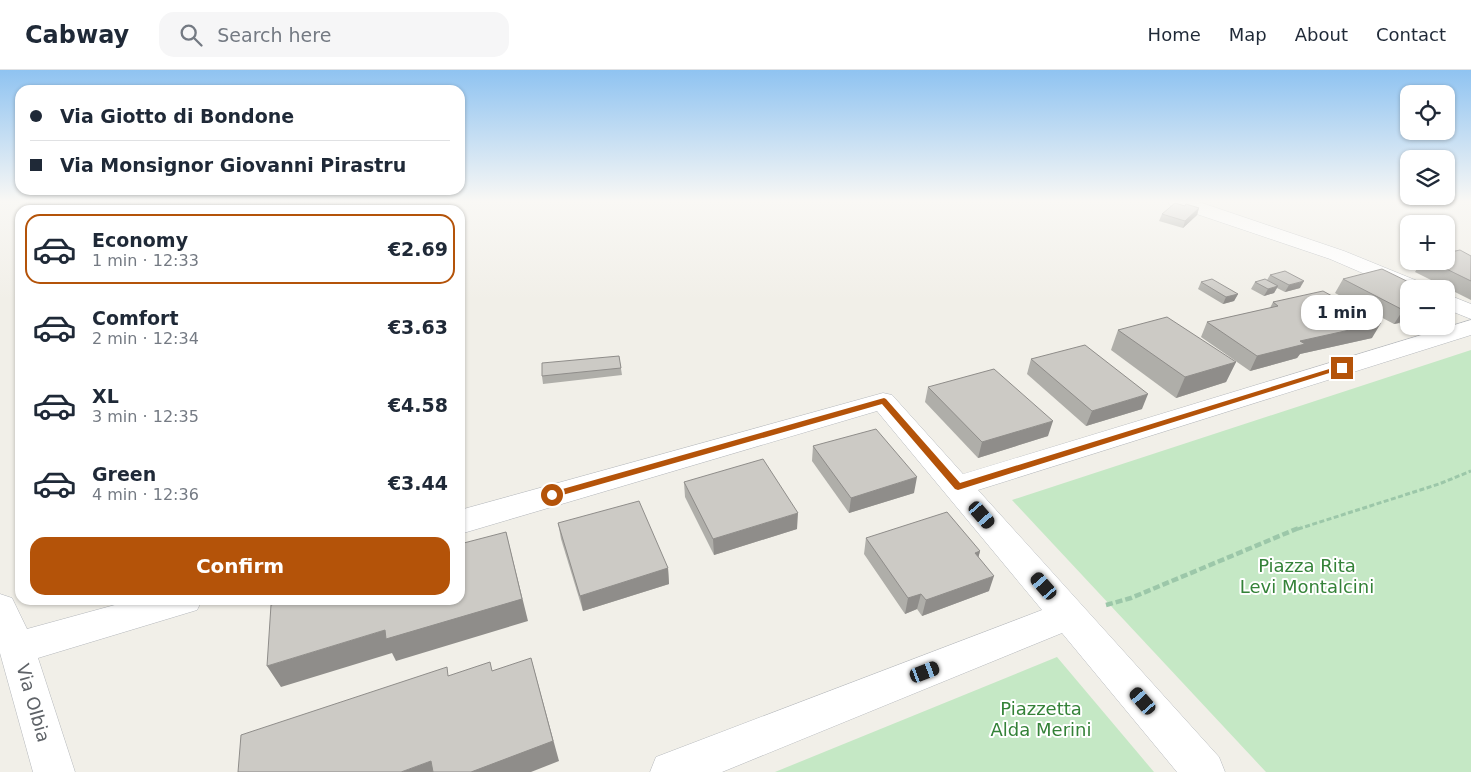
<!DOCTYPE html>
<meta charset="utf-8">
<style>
:root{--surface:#fff;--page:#f6f6f7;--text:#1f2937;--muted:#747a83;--line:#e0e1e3;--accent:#b45309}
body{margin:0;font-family:"DejaVu Sans",sans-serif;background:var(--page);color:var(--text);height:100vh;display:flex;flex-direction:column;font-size:19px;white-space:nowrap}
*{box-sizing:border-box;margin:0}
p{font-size:16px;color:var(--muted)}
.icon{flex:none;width:28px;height:28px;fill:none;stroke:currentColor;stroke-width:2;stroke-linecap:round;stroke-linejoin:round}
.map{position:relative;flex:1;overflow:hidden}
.sheet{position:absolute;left:15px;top:135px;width:450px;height:400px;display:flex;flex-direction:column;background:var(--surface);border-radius:15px;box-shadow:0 1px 4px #0004}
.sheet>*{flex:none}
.hud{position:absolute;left:15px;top:15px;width:450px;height:110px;border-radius:15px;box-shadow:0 1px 4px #0004;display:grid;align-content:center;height:110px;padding:0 15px;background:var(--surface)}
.fabs{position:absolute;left:1400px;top:15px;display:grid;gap:10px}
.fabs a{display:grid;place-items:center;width:55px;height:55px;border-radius:10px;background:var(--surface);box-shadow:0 1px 4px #0004;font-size:25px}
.end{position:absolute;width:22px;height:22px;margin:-11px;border:6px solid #b45309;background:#fff;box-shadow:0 0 0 2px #fff}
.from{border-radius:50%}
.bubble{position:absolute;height:35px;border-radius:15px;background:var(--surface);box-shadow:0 1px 4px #0004;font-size:16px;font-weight:700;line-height:35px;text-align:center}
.car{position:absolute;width:15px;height:30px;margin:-15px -8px;border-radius:6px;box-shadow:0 0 4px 1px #0007;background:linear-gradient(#222 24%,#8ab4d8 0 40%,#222 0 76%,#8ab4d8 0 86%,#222 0)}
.hud b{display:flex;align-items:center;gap:18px;height:48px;font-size:19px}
.hud b+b{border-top:1px solid var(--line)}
.hud i{width:12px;height:12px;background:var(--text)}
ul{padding:9px 0 0;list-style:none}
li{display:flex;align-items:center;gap:15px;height:70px;margin:0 10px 8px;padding:0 5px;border:2px solid transparent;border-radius:15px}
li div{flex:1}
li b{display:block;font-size:19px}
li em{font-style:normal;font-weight:700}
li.on{border-color:var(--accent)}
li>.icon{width:45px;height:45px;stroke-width:1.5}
.action{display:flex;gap:10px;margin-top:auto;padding:10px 15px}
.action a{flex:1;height:58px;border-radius:15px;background:var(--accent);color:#fff;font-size:20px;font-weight:700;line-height:58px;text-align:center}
header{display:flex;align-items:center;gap:30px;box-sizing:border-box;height:70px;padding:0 25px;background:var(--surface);border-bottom:1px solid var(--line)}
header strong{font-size:24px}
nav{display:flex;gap:28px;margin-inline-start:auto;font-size:18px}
.search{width:350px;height:45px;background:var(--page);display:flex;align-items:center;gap:12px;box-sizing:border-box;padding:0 18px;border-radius:15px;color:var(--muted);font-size:19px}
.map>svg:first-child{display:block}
.green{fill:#c5e8c5}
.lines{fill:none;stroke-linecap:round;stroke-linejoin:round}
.minor-casing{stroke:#b5b8bc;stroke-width:1}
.path-far1{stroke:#9cc7a9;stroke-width:3;stroke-dasharray:5 2.5;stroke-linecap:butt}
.path{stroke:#9cc7a9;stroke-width:4.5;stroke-dasharray:7 3;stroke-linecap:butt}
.minor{fill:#fff;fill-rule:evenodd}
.wall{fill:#afaea9}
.shaded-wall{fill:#8f8d8a}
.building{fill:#cccac5;stroke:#8f8d8a}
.route{fill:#b45309}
.labels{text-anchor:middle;stroke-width:4;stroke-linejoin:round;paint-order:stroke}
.near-park-label{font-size:18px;fill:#348238;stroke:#fff}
.near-street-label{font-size:18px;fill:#5f6368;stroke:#fff}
</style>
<header>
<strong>Cabway</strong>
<div class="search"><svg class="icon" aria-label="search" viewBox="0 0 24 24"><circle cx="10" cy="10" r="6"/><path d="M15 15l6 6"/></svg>Search here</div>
<nav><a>Home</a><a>Map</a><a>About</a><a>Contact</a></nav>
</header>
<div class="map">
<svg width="1471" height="702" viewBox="0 0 1471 702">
<rect width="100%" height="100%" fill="#f1efe8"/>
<g class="green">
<path d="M1471 280V702H1266L1012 430Z"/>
<path d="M1057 587 1154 702H775Z"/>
</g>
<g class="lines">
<g class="minor-casing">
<g id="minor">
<path d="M1168 131H1196L1344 181 1425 214 1428 219H1409V223L1330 189 1170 135Z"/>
<path d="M1446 224 1471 234V249L1446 239Z"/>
<path d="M1471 250V265L978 420 1219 687 1225 702H1177L1062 563 722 702H650L656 687 1042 540 877 341 460 464V440L883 323 892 325 963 404Z"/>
<path d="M0 524 12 528 27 559 133 530H202L197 540 38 588 75 702H33L0 583Z"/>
</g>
</g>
<path class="path-far1" d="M1298 459 1439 414 1471 401"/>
<path class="path" d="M1106 535 1131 528 1301 457"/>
<use href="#minor" class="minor"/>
</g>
<g class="wall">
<path d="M1185 136 1199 138 1197 145 1183 158 1159 151 1162 144Z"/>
<path d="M1471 186V230L1415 202 1422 191H1446Z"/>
<path d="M1270 205 1300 218 1285 222 1277 218 1274 223 1264 226 1251 219 1255 212 1267 210Z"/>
<path d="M1343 209 1409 219V256H1413L1408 258 1399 253 1394 254 1335 223Z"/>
<path d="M1201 212 1238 224 1234 231 1223 234 1198 219Z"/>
<path d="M1273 232 1372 268 1300 284 1297 288 1250 301 1201 267 1207 252 1270 238Z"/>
<path d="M1118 260 1236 292 1226 312 1176 328 1111 280Z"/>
<path d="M619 286 622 305 543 314 542 306Z"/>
<path d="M1031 289 1142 339 1086 356 1027 304Z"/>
<path d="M928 317 1048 366 978 388 925 332Z"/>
<path d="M813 376 914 423 849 443 812 391Z"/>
<path d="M684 412 797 459 714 485 685 427Z"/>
<path d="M558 453 668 498 669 514 583 541 561 469Z"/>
<path d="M866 468 980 481 978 488 989 521 922 546 917 539 905 544 864 484Z"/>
</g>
<g class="shaded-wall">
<path d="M1199 138 1197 145 1183 158 1185 151Z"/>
<path d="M1304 211 1300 218 1285 222 1289 215Z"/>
<path d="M1278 216 1274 223 1264 226 1268 219Z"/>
<path d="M1238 224 1234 231 1223 234 1226 227Z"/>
<path d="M1408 239 1399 253 1394 254 1403 240Z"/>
<path d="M1381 253 1372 268 1300 284 1297 288 1250 301 1257 286 1300 271Z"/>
<path d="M1236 292 1226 312 1176 328 1185 307Z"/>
<path d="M1148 324 1142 339 1086 356 1092 341Z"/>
<path d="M1053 351 1048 366 978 388 982 372Z"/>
<path d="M917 407 914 423 849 443 851 428Z"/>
<path d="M798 443 797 459 714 485 713 469Z"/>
<path d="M506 462 528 551 396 591 392 583 281 617 267 596 385 560Z"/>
<path d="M980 481 976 497 975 483Z"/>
<path d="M668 498 669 514 583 541 580 526Z"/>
<path d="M994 506 989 521 922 546 926 530Z"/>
<path d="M921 524 917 539 905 544 908 528Z"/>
<path d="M531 588 559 691 531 702H471Z"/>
<path d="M431 691 437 702H401Z"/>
</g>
<g class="building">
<path d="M1175 133 1185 136 1186 134 1199 138 1185 151 1162 144Z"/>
<path d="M1460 180 1471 186V211L1430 191H1446V183Z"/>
<path d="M1382 199 1423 219H1409V239L1403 240 1343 209Z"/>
<path d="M1285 201 1304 211 1289 215 1270 205Z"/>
<path d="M1212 209 1238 224 1226 227 1201 212Z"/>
<path d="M1265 209 1278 216 1268 219 1255 212Z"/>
<path d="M1323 221 1381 253 1300 271 1305 274 1257 286 1207 252 1278 236 1273 232Z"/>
<path d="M1167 247 1236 292 1185 307 1118 260Z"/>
<path d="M1085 275 1148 324 1092 341 1031 289Z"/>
<path d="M619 286 621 298 542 306V293Z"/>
<path d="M994 299 1053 351 982 372 928 317Z"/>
<path d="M876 359 917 407 851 428 813 376Z"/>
<path d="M763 389 798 443 713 469 684 412Z"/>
<path d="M639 431 668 498 580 526 558 453Z"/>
<path d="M947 442 980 481 975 483 994 506 926 530 921 524 908 528 866 468Z"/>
<path d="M506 462 522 529 386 569 385 560 267 596 271 535 290 530H460V474Z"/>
<path d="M531 588 553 671 471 702H433L431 691 401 702H238L241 665 447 597 448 606 490 592 492 601Z"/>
</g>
<linearGradient id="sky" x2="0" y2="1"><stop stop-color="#8fc3f1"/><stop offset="0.57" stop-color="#f9f8f5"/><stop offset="1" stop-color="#f9f8f5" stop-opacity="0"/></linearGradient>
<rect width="1471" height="230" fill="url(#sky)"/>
<path class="route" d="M1339 296 1345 298 958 420 955 419 882 334 552 428 547 425 552 422 884 328 886 329 960 413Z"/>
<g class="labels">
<g class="near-park-label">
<text x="1307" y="502">Piazza Rita<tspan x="1307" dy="21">Levi Montalcini</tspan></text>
<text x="1041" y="645">Piazzetta<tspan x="1041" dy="21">Alda Merini</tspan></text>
</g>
<g class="near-street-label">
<text transform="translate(33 633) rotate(74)" y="6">Via Olbia</text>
</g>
</g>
</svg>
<div class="fabs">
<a><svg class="icon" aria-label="locate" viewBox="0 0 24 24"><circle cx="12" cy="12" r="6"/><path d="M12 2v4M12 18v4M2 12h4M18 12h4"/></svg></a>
<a><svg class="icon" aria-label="layers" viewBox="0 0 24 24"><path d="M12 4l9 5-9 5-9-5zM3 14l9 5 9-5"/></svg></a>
<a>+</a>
<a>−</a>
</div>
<i class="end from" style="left:552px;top:425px"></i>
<i class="end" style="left:1342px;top:298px"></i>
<div class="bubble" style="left:1301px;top:225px;width:82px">1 min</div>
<i class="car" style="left:982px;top:445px;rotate:139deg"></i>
<i class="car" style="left:1044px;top:516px;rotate:319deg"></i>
<i class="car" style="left:925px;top:602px;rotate:69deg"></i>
<i class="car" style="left:1143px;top:631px;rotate:319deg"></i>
<div class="hud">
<b><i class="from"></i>Via Giotto di Bondone</b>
<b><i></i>Via Monsignor Giovanni Pirastru</b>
</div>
<section class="sheet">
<ul>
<li class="on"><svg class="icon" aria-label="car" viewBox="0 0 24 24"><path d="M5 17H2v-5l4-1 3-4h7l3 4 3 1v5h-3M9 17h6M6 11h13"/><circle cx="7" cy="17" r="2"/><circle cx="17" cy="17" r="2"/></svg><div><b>Economy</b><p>1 min · 12:33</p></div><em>€2.69</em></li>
<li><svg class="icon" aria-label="car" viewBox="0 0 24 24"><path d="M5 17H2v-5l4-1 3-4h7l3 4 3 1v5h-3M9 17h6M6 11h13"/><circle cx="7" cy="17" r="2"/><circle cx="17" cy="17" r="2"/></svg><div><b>Comfort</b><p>2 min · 12:34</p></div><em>€3.63</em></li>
<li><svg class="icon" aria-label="car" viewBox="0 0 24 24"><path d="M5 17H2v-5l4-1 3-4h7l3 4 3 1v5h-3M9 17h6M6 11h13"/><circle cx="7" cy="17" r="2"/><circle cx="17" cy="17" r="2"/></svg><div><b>XL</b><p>3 min · 12:35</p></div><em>€4.58</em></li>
<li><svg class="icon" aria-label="car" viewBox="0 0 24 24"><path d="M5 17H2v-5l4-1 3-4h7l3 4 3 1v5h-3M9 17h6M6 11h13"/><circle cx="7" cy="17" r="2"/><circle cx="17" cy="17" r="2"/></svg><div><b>Green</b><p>4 min · 12:36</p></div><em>€3.44</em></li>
</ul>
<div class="action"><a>Confirm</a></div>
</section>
</div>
